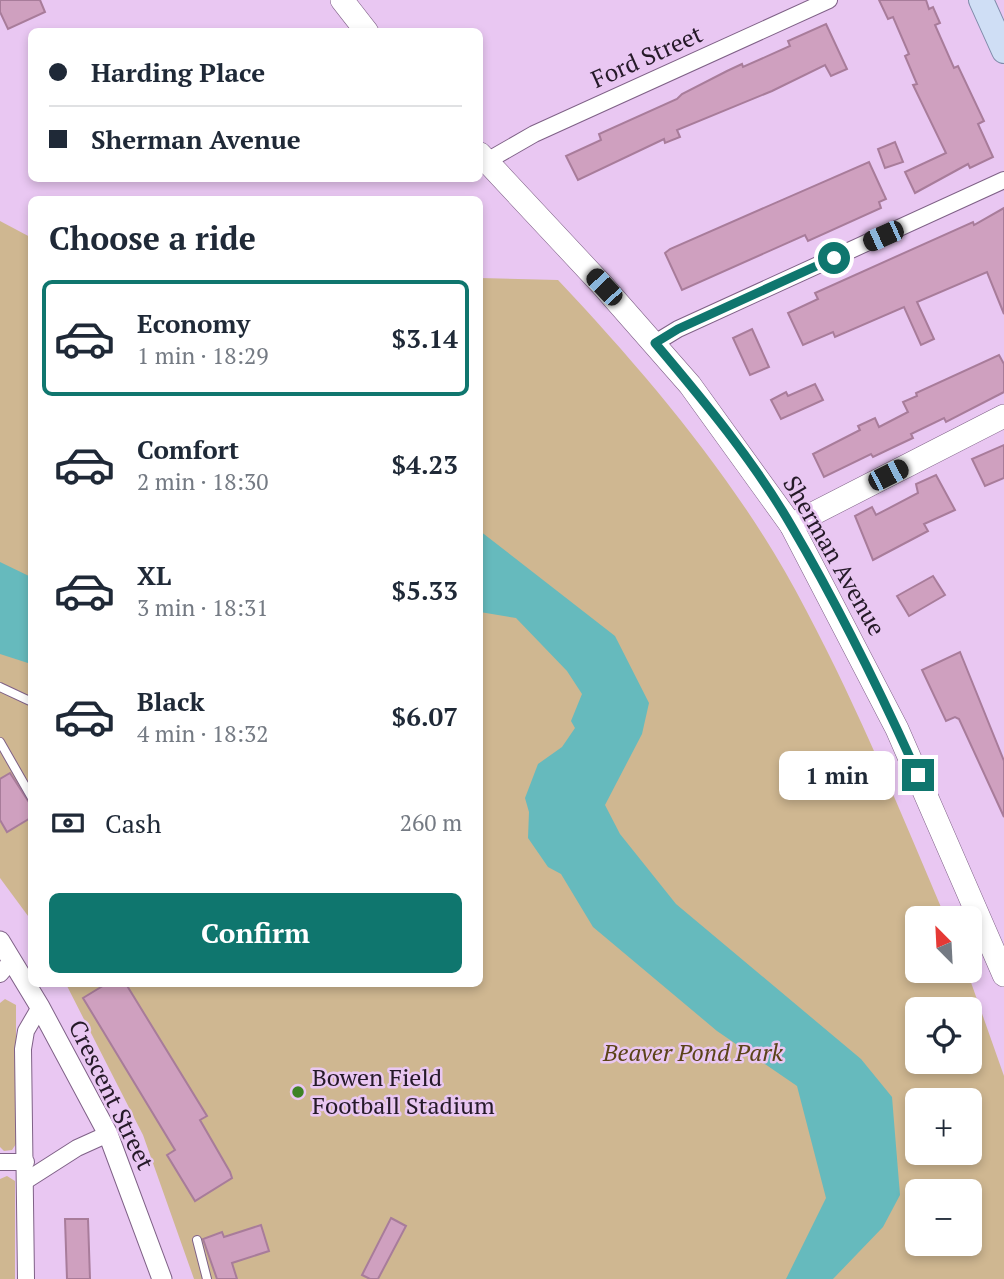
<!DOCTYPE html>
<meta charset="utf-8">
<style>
:root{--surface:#fff;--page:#f2f2f3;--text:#1f2937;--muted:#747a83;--line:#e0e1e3;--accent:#0f766e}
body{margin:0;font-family:"PT Serif",serif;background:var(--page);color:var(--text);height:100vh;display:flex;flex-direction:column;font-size:26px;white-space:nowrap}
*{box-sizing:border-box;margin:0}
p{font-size:23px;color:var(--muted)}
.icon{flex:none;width:38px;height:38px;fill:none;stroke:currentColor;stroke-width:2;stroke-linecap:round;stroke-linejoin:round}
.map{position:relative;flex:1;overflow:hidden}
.sheet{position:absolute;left:28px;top:196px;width:455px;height:791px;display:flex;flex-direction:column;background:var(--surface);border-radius:10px;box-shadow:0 4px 10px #0003}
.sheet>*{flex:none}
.guide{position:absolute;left:28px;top:28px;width:455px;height:154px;border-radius:10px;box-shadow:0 4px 10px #0003;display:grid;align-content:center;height:154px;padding:0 21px;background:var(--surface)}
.needle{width:46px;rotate:336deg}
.fabs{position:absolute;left:905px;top:906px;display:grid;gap:14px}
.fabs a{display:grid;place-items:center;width:77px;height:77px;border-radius:10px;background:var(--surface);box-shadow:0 4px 10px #0003;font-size:35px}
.end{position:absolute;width:32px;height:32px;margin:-16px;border:9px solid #0f766e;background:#fff;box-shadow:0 0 0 4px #fff}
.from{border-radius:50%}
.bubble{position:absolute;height:49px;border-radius:10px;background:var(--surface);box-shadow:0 4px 10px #0003;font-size:23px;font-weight:600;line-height:49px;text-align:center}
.car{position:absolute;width:21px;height:42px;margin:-21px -10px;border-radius:9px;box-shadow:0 0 5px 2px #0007;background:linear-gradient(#222 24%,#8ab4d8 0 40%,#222 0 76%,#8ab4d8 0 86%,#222 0)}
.guide b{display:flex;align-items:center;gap:24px;height:66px;font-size:26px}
.guide b+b{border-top:2px solid var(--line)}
.guide i{width:18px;height:18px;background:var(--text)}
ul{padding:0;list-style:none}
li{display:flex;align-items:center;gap:21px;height:116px;margin:0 14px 10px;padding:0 7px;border:4px solid transparent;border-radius:10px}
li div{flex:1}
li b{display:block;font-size:26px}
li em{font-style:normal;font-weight:600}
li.on{border-color:var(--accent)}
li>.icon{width:63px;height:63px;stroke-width:1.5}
h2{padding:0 21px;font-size:32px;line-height:84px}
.pay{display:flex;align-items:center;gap:18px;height:77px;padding:0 21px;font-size:26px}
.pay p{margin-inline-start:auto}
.primary-button{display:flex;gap:14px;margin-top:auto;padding:14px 21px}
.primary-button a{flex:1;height:80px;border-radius:10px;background:var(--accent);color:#fff;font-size:28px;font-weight:600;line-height:80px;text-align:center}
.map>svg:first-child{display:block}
.green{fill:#cfb791;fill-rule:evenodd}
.water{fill:#66babd}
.building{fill:#cfa0bf;stroke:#a87c9a;stroke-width:2}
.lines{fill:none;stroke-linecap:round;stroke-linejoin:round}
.service-casing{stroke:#7f6187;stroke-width:10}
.minor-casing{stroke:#7f6187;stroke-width:18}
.tertiary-casing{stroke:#7f6187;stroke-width:21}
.secondary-casing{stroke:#7f6187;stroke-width:24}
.primary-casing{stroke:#7f8ba9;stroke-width:26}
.service{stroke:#fff;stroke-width:8}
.minor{stroke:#fff;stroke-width:16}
.tertiary{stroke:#fff;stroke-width:19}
.secondary{stroke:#fff;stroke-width:23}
.primary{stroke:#cfdef5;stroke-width:24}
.route{stroke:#0f766e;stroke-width:9}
.poi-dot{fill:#3d8226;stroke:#e9c7f2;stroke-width:2.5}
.labels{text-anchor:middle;stroke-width:5;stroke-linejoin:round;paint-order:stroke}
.street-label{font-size:24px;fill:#251928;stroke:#e9c7f2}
.park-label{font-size:24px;font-style:italic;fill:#5b4318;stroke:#e9c7f2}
.poi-label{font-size:24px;fill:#251928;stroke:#e9c7f2;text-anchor:start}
</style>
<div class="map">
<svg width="1004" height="1279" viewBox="0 0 1004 1279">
<rect width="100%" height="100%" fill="#e9c7f2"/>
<g class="green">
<path d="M0 221 32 238 31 920 0 878Z"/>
<path d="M480 278 558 280C652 380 743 488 806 610 859 710 902 815 946 919H917V971H967L1004 1076V1279H194L143 1135 66 984H480ZM917 1010H970V1062H917ZM917 1101H970V1153H917ZM917 1192H970V1244H917Z"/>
<path d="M5 999 16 1005V1144L12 1150 4 1151 0 1147V1003Z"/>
<path d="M7 1176 15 1181V1279H0V1179Z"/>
</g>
<g class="water">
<path d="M480 531 615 636 649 703 642 734 605 805 620 834 676 904 861 1059 892 1097 900 1195 883 1227 833 1279H786L826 1198 797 1086 717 1031 593 927 561 874 548 867 528 838 529 812 525 798 538 764 562 747 575 728 571 721 582 694 567 671 516 618 480 612Z"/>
<path d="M0 562 31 577V664L0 654Z"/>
</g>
<g class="building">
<path d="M0 0H40L45 12 8 29 0 12Z"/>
<path d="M879 0H926L929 9 933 7 940 23 935 25 954 68 958 66 984 121 978 124 993 157 970 168 968 164 915 193 905 172 946 153 913 85 917 84 905 56 909 54 893 17 888 19Z"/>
<path d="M826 24 847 69 831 76 825 65 772 91 677 130 680 137 665 143 664 139 578 180 566 156 601 140 599 134 677 99 682 94 727 71 742 64 743 67 790 46 788 41Z"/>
<path d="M895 142 903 162 885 168 878 149Z"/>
<path d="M869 162 886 199 879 202 881 208 808 241 805 235 682 290 665 253 670 249Z"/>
<path d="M1004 208V314L987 272 917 302 934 339 921 345 904 307 835 337 833 332 803 345 788 313 818 299 815 293 973 222 974 225Z"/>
<path d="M752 329 769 367 750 375 733 338Z"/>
<path d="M999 355 1004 364V392L946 422 944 418 911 434 913 438 898 445 873 457 871 454 824 477 813 454 860 430 858 426 875 418 879 427 908 412 903 402 917 396 916 393Z"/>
<path d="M815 384 823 400 781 419 771 400 786 392 788 396Z"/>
<path d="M1004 445V478L985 486 972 459Z"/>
<path d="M936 475 955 510 924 524 928 531 873 560 855 516 872 507 876 515 918 493 916 484Z"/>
<path d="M933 576 945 595 909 616 897 596Z"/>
<path d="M960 652 1004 761V817L959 719 955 717 946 721 922 670Z"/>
<path d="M10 773 32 807V817L7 832 0 820V779Z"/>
<path d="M106 984H126L207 1116 200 1120 230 1172 232 1178 195 1201 167 1155 175 1150 83 998Z"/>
<path d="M391 1218 406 1226 378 1279H370L362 1275Z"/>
<path d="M65 1219H88L90 1279H67Z"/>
<path d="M261 1225 269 1251 232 1263 237 1279H217L203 1239 222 1232 224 1237Z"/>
</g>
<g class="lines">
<g class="service-casing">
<g id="service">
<path d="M0 687 32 702"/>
<path d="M0 742 32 798"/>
<path d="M197 1240 207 1279"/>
</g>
</g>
<g class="minor-casing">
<g id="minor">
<path d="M487 161 534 134 829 0"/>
<path d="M655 343 678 329 1004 180"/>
<path d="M0 974 12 960"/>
<path d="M0 1162H26"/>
<path d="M27 1180 77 1148 108 1134"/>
<path d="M26 1279 23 1049 26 1031 40 1007"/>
</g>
</g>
<g class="tertiary-casing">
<path id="tertiary" d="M0 941 40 1007 108 1134 162 1279"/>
</g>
<g class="secondary-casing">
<g id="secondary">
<path d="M342 0 367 32"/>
<path d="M480 154 604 287 690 385 791 525 897 729 1004 975"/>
<path d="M791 525 1004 416"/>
</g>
</g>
<g class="primary-casing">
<path id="primary" d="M981 0 1004 51"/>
</g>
<use href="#service" class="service"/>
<use href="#minor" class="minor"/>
<use href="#tertiary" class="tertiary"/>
<use href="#secondary" class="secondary"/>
<use href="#primary" class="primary"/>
</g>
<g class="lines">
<path class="route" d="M834 258 678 329 655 343C704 401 754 461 792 527 839 607 880 691 918 775"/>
</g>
<circle class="poi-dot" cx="298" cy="1092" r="7"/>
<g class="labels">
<g class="street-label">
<text transform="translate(647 57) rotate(-24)" y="8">Ford Street</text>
<text transform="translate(834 556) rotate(60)" y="8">Sherman Avenue</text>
<text transform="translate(111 1095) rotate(64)" y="8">Crescent Street</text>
</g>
<g class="park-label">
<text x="693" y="1061">Beaver Pond Park</text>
</g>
<g class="poi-label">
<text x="312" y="1086">Bowen Field<tspan x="312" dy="28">Football Stadium</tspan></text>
</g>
</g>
</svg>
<div class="fabs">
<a><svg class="needle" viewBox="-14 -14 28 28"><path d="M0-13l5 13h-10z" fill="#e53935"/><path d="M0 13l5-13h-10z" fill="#747a83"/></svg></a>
<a><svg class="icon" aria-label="locate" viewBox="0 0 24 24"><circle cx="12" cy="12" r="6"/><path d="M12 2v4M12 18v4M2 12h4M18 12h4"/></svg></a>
<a>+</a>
<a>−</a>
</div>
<i class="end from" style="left:834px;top:258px"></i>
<i class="end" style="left:918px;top:775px"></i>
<div class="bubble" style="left:779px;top:751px;width:116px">1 min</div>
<i class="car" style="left:883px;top:236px;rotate:246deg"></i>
<i class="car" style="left:604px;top:287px;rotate:317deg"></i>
<i class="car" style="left:888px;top:475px;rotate:63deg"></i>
<div class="guide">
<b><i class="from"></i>Harding Place</b>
<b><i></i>Sherman Avenue</b>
</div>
<section class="sheet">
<h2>Choose a ride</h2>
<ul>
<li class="on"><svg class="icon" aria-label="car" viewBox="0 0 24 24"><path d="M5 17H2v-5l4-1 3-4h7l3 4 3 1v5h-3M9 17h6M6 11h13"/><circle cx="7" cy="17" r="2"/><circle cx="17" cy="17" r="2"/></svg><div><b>Economy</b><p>1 min · 18:29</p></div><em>$3.14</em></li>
<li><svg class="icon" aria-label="car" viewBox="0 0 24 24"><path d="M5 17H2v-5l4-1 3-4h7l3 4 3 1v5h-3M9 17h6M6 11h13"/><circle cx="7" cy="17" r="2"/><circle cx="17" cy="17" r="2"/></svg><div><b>Comfort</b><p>2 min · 18:30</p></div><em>$4.23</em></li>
<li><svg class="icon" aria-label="car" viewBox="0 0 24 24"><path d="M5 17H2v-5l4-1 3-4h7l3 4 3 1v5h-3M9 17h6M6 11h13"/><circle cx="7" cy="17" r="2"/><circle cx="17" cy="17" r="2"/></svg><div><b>XL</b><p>3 min · 18:31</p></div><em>$5.33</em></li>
<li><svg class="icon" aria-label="car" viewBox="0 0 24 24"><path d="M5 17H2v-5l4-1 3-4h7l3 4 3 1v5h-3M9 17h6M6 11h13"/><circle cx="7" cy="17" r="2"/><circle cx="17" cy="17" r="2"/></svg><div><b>Black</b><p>4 min · 18:32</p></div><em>$6.07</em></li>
</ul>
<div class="pay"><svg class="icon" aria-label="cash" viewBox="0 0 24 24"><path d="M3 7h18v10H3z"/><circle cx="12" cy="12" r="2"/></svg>Cash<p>260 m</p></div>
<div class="primary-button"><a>Confirm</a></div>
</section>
</div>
